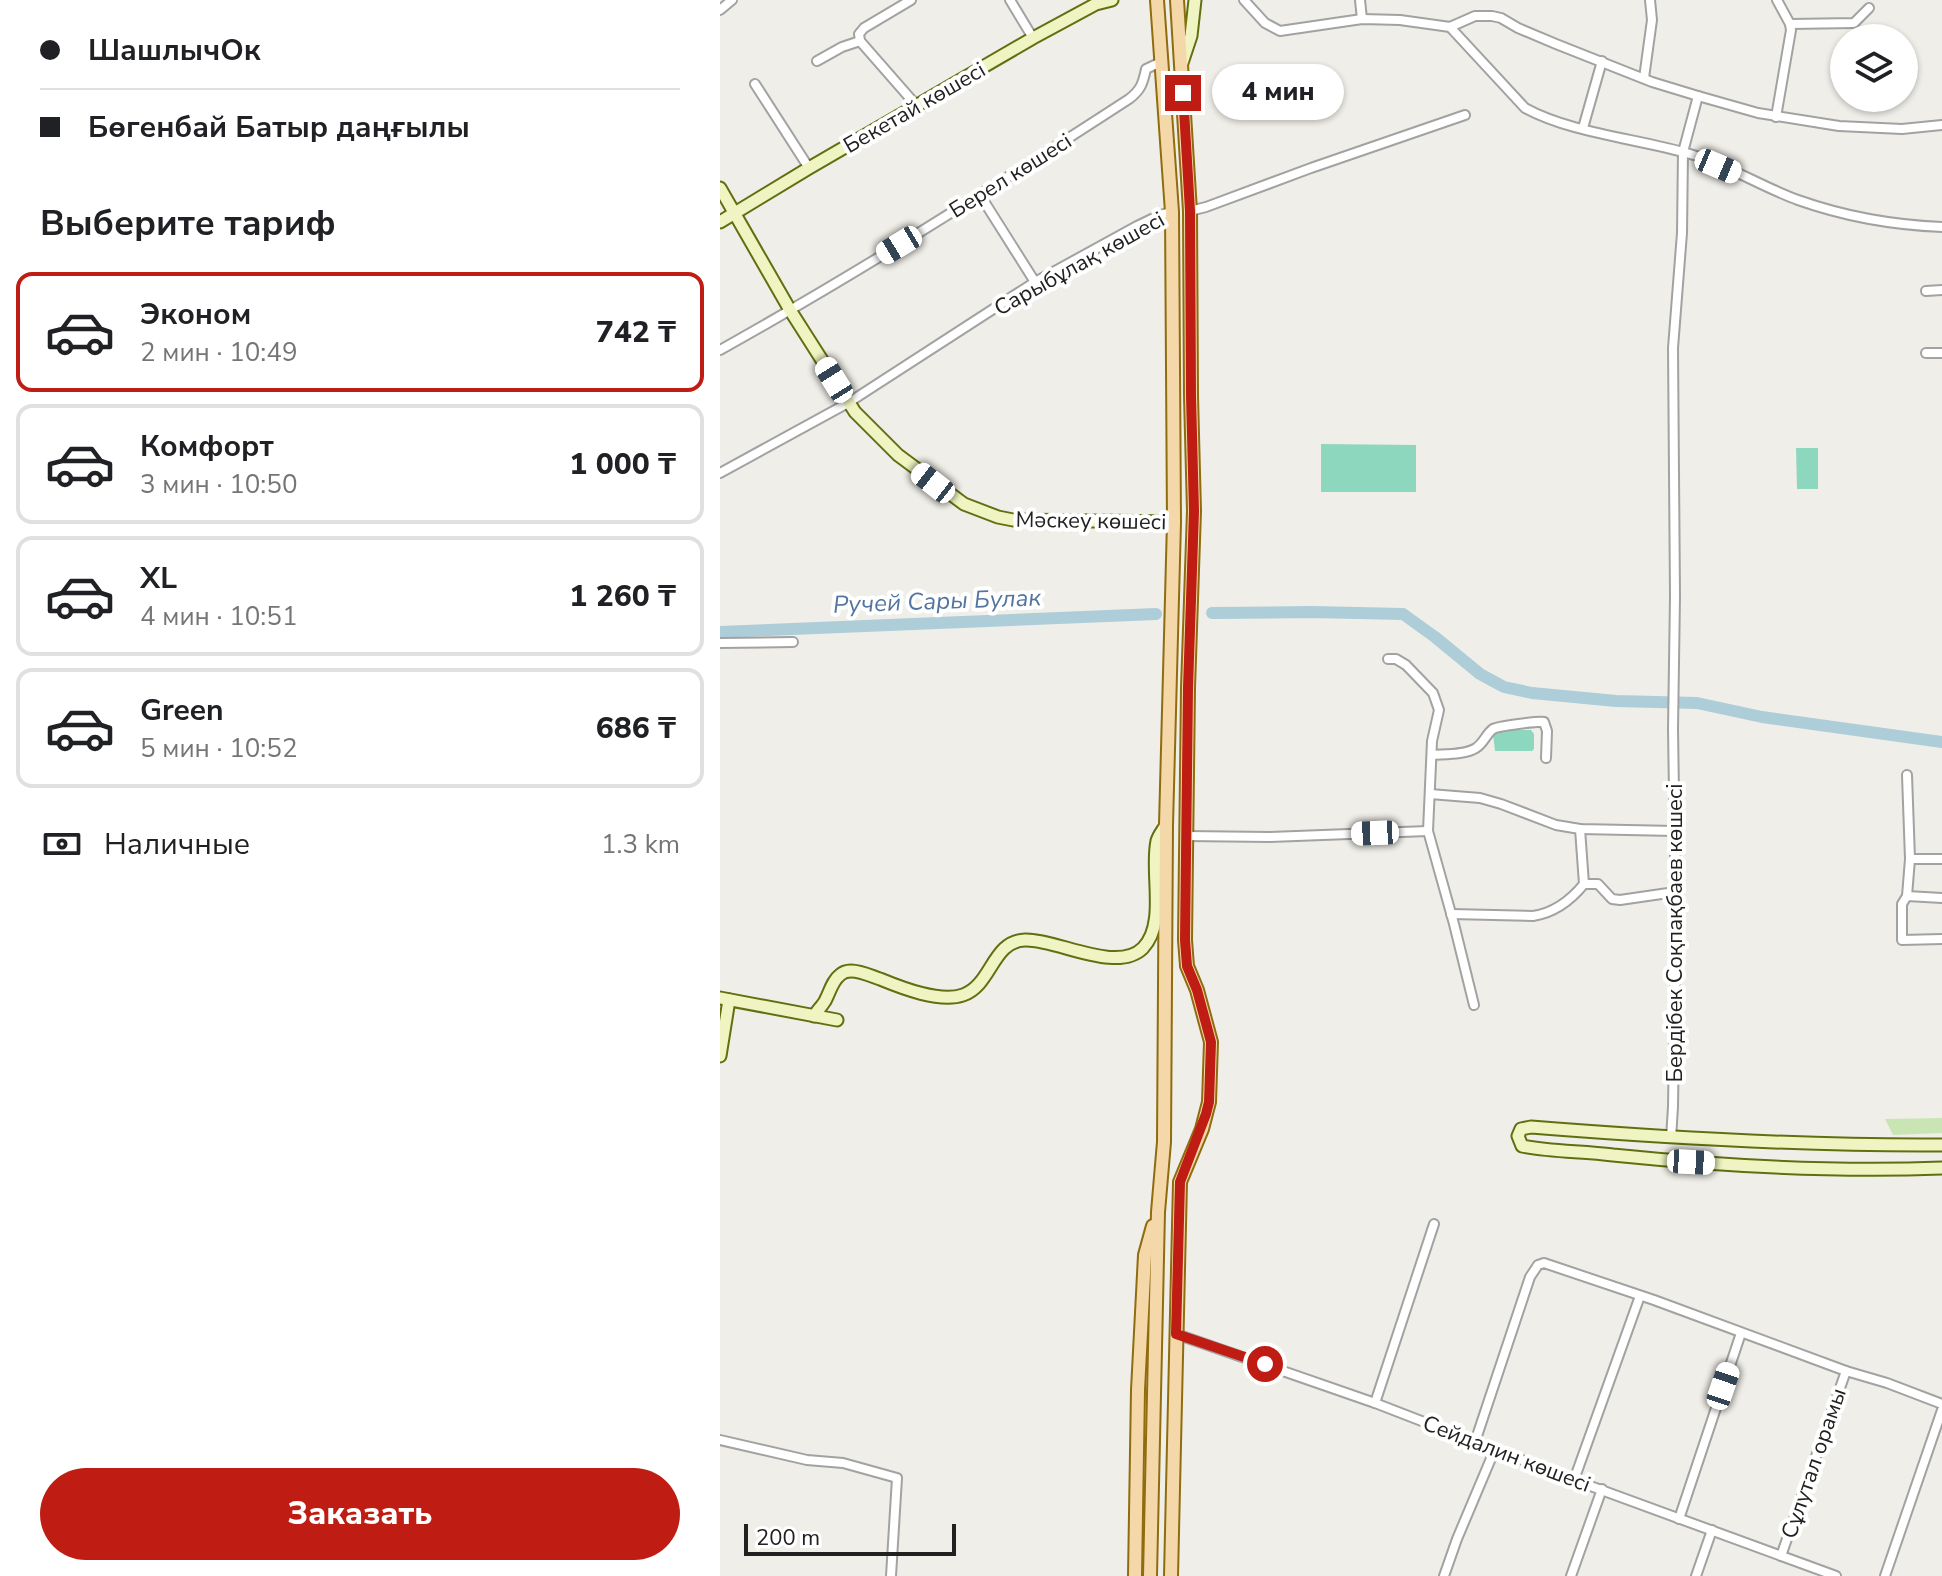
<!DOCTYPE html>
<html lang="ru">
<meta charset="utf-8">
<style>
:root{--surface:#fff;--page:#f6f6f6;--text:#202124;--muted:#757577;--line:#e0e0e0;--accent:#bf1d13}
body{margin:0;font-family:"Nunito Sans",sans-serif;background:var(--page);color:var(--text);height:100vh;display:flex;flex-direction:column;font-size:30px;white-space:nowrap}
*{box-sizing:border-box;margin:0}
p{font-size:26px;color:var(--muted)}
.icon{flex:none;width:44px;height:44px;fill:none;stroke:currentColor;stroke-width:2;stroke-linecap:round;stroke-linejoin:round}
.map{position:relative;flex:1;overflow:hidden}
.panel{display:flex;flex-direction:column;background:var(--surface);width:720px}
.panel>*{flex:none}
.hud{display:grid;align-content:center;height:176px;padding:0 40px;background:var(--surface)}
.tools{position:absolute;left:1110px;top:24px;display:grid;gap:16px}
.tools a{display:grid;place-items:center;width:88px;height:88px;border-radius:50%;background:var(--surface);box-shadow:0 2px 6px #0004;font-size:40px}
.scale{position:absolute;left:24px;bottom:20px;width:212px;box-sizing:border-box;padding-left:8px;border:4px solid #212121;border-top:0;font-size:22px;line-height:28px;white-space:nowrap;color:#212121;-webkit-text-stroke:6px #fff;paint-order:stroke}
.end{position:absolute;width:36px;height:36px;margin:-18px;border:10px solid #bf1d13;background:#fff;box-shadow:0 0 0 4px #fff}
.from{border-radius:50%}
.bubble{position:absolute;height:56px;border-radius:28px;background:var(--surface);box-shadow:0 2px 6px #0004;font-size:26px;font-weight:800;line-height:56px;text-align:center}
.car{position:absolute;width:24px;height:48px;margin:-24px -12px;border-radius:10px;box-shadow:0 0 6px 2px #0007;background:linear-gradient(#fff 24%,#345 0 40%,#fff 0 76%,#345 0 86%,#fff 0)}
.hud b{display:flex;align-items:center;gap:28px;height:76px;font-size:30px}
.hud b+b{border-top:2px solid var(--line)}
.hud i{width:20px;height:20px;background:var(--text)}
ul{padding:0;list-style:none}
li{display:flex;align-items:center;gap:24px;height:120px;margin:0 16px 12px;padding:0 24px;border:4px solid var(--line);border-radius:16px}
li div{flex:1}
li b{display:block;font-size:30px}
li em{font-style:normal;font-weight:800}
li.current{border-color:var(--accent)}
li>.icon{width:72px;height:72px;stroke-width:1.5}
h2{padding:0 40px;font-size:36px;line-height:96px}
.pay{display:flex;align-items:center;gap:20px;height:88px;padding:0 40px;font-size:30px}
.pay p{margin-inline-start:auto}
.primary-button{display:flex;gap:16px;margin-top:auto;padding:16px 40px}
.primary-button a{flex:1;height:92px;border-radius:48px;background:var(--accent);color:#fff;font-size:32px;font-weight:800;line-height:92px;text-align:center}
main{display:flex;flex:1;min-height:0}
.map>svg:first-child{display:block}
.grass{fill:#c9e5b4}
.pitch{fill:#8ed7bf}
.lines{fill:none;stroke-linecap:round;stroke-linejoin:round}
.river{stroke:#adcdd9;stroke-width:12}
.street-casing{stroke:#a2a2a2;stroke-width:12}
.secondary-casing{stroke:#607010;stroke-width:15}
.primary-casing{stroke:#8f6c0e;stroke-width:16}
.street{stroke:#fff;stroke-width:8}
.secondary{stroke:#eff4c2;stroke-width:11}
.primary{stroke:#f4d8aa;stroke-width:12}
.route{stroke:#bf1d13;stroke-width:10}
.labels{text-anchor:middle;stroke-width:8;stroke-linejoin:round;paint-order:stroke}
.street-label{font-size:22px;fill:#212121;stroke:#fff}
.water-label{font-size:24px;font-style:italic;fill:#5275a0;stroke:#fff}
</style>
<main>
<section class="panel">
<div class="hud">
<b><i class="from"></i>ШашлычОк</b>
<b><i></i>Бөгенбай Батыр даңғылы</b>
</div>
<h2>Выберите тариф</h2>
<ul>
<li class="current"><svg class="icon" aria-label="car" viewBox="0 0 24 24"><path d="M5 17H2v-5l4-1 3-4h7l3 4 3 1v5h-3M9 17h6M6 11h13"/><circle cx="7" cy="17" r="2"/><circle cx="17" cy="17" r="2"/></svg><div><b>Эконом</b><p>2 мин · 10:49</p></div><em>742 ₸</em></li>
<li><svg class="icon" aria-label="car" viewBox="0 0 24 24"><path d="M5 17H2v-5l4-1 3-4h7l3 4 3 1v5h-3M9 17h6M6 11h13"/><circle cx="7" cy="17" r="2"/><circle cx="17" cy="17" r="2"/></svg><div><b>Комфорт</b><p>3 мин · 10:50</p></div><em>1 000 ₸</em></li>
<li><svg class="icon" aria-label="car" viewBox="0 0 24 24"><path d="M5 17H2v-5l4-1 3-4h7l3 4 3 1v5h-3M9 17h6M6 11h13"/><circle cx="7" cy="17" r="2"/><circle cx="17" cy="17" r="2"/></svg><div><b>XL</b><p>4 мин · 10:51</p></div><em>1 260 ₸</em></li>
<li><svg class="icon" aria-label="car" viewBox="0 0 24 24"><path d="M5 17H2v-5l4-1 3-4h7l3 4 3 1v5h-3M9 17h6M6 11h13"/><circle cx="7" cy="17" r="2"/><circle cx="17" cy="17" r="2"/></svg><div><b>Green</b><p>5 мин · 10:52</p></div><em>686 ₸</em></li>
</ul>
<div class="pay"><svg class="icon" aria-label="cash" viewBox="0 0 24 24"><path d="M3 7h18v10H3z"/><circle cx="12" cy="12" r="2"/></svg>Наличные<p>1.3 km</p></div>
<div class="primary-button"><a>Заказать</a></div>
</section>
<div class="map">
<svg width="1222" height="1576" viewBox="0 0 1222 1576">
<rect width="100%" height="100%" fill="#f0eee8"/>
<path class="grass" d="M1222 1118V1133L1173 1135 1165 1119Z"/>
<g class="pitch">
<path d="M601 444 696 445V492H601Z"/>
<path d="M1076 448H1098V489H1077Z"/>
<path d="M776 730H811L814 734V749L812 751H775L773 734Z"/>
</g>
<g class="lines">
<g class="river">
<path d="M492 613 592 612 683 614 715 637 760 674 784 687 812 693 896 701 977 703 1042 717 1222 742"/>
<path d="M0 632C145 625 291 621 436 614"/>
</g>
<g class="street-casing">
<g id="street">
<path d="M290 0 313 38"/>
<path d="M524 0 545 23 560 31 642 19 680 20 730 27 755 16H772L781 18 798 28 836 44 932 82 978 96 1038 113 1119 126 1182 129 1222 125"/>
<path d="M640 0 642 19"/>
<path d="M1057 0 1070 24 1134 23 1149 8"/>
<path d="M0 10 12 0"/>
<path d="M730 27 805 108C850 133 920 139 970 154 1006 164 1042 187 1078 200 1123 216 1174 225 1222 227"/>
<path d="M140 41 139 34 144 28 191 0"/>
<path d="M97 61 122 47 140 41 196 105"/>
<path d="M924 78 932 20 930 0"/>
<path d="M35 84 89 168"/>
<path d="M1056 117 1071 30 1070 24"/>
<path d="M863 128 882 61"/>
<path d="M260 195 315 282"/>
<path d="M470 211 486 207 591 168 745 115"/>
<path d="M1206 291 1222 290"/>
<path d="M0 350C140 272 275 186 409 99 421 90 423 83 426 69L441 62"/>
<path d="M1206 353H1222"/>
<path d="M0 473 128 403 315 282 417 226 440 215 452 212"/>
<path d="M0 643 73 642"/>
<path d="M668 659H676L686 665 713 693 719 710 712 741 708 831 734 924 754 1005"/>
<path d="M712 755C725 754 745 755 756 748 764 743 766 734 773 729 778 726 819 721 824 722L827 731 826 758"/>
<path d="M1187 775 1190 859 1187 896 1182 904V940L1222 939"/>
<path d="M710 794 760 798 781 804 836 825 860 829 955 831"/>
<path d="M466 836 550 837 708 831"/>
<path d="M1190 859H1222"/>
<path d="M864 884H878L892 899 900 900 955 892"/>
<path d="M1187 896 1222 898"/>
<path d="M731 914 813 916C833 913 851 900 864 884L860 829"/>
<path d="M951 1138 953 1107 956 922 953 729 955 596 953 348 962 233 963 152 978 96"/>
<path d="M456 1334 655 1403 854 1480 1116 1576"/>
<path d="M655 1403 714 1224"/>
<path d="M0 1440 87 1460 123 1463 177 1478 171 1576"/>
<path d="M755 1442 810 1277 818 1265 824 1263 934 1300 1126 1371 1167 1383 1222 1404"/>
<path d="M854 1480 920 1296"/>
<path d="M959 1519 1021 1333"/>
<path d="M1061 1556 1126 1371"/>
<path d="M724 1576 737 1539 775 1449"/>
<path d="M851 1576 882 1489"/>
<path d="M976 1576 992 1530"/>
<path d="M1165 1576 1222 1410"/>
</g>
</g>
<g class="secondary-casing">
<g id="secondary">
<path d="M462 63 471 36 475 0"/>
<path d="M0 188 70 310 135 412 178 455 244 504 278 517 293 520 454 522"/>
<path d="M0 222 89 168 313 38 376 4 392 0"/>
<path d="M0 998 117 1020"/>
<path d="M94 1016C97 1011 102 1006 105 1001 110 992 112 981 120 975 123 972 127 971 131 971 141 971 151 976 160 979 182 988 220 1003 243 995 272 985 272 941 305 940 337 939 397 974 423 948 447 923 430 872 437 841 438 836 443 830 446 825"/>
<path d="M0 1056 9 1000"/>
<path d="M1222 1145C1084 1146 949 1138 811 1127L801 1129 798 1136 802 1146C831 1152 863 1151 893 1155 1001 1166 1113 1172 1222 1168"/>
</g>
</g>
<g class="primary-casing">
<g id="primary">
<path d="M415 1576 418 1390 425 1255 433 1226"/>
<path d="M430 1576 438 1212 444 1142 446 825 454 522 452 212 437 0"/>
<path d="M451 1576 460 1182 482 1129 489 1102 491 1042 477 990 467 966 465 940 468 688 474 511 471 396 470 211 457 0"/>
</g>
</g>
<use href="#street" class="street"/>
<use href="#secondary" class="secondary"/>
<use href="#primary" class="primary"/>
</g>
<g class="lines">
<path class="route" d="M463 93 470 211 471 396 474 511 468 688 465 940 467 966 477 990 491 1042 489 1102 486 1114 460 1182 456 1334 545 1364"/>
</g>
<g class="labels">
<g class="street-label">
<text transform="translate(194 107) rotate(-30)" y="8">Бекетай көшесі</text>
<text transform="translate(290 175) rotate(-32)" y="8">Берел көшесі</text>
<text transform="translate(359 263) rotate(-29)" y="8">Сарыбұлақ көшесі</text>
<text transform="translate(371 520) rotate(1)" y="8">Мәскеу көшесі</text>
<text transform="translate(954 933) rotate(-90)" y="8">Бердібек Соқпақбаев көшесі</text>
<text transform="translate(787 1453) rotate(21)" y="8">Сейдалин көшесі</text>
<text transform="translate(1093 1463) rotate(-71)" y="8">Сұлутал орамы</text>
</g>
<g class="water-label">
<text transform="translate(217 601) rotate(-2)" y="8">Ручей Сары Булак</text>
</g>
</g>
</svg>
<div class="tools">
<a><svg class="icon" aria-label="layers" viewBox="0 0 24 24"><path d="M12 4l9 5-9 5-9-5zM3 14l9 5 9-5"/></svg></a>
</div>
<div class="scale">200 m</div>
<i class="end from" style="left:545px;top:1364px"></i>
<i class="end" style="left:463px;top:93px"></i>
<div class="bubble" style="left:492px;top:64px;width:132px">4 мин</div>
<i class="car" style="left:998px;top:166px;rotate:113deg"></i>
<i class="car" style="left:179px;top:245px;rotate:239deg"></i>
<i class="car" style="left:114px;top:380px;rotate:328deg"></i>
<i class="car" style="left:213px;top:483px;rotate:308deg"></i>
<i class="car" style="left:655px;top:833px;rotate:268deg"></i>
<i class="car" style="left:971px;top:1162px;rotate:93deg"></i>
<i class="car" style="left:1003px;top:1386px;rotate:19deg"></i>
</div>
</main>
